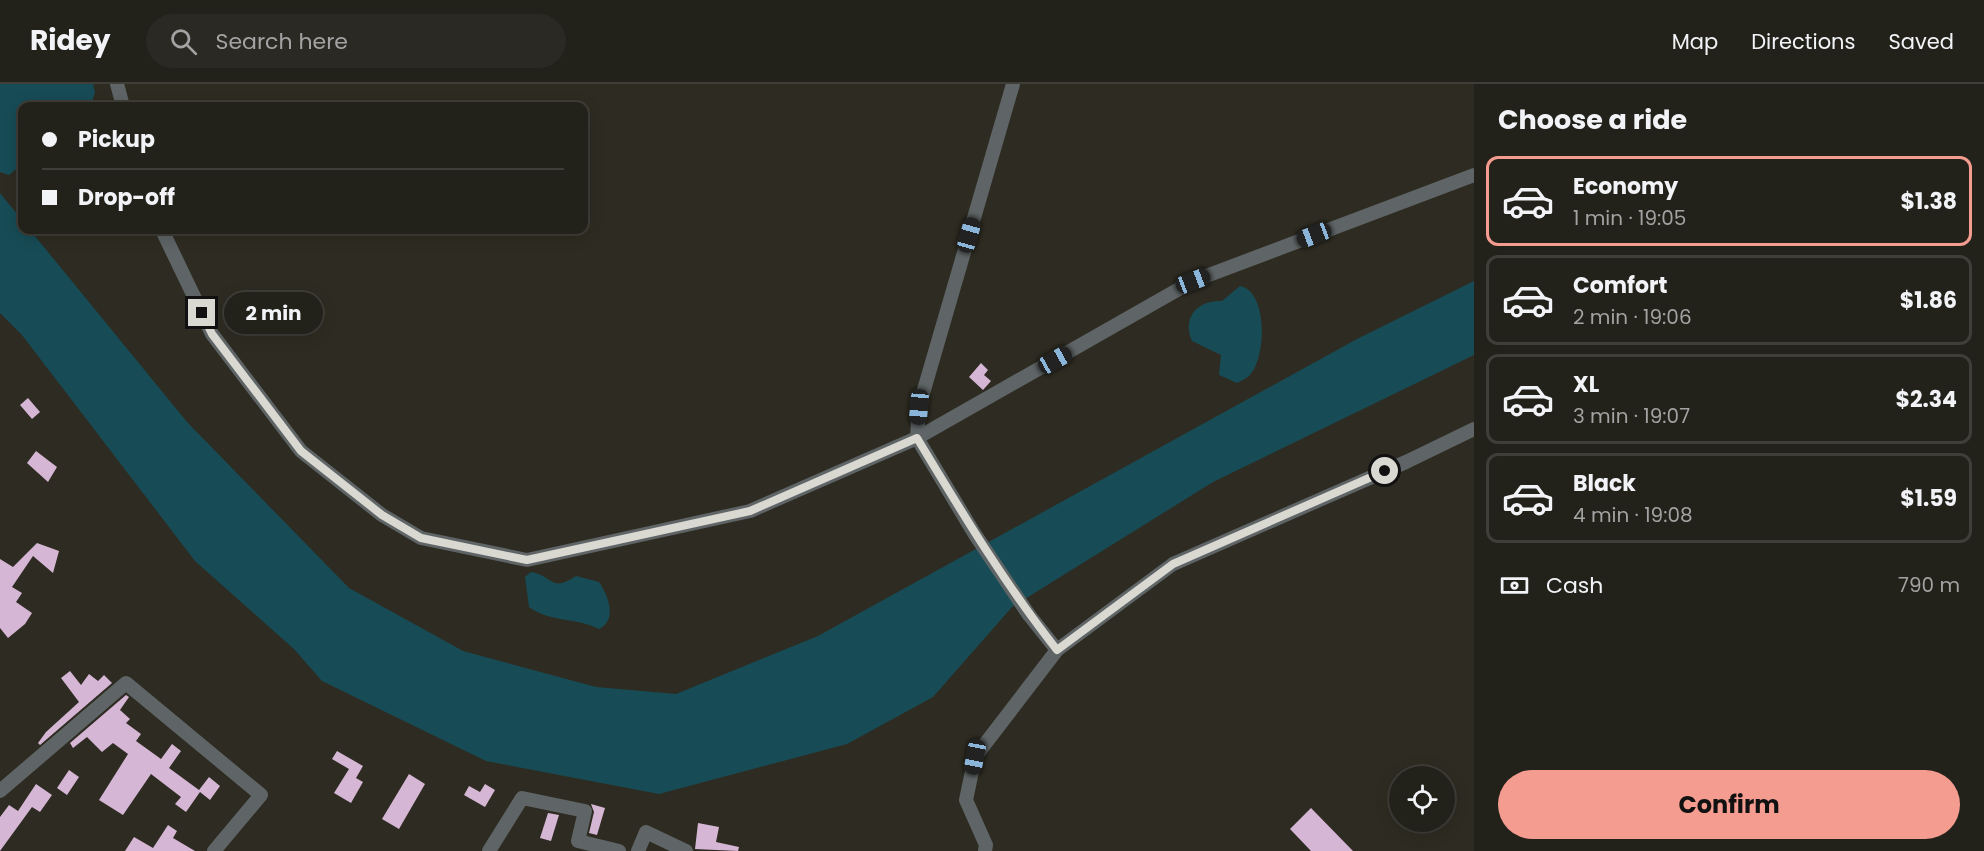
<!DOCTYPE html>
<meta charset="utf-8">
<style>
:root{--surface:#22211a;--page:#2a2923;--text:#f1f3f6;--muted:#a2a3a2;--line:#3f3e39;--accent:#f59c90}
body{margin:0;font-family:Poppins,sans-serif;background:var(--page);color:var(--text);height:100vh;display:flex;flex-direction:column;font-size:22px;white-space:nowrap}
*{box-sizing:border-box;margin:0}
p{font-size:20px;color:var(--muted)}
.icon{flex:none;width:33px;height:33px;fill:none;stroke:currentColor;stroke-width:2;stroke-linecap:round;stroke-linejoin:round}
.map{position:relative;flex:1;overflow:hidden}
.sheet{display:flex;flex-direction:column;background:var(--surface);width:510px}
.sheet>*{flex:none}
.hud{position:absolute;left:18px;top:18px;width:570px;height:132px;border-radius:12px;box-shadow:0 3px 15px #0003,0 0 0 2px var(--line);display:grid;align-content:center;height:132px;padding:0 24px;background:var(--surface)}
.buttons{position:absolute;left:1389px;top:682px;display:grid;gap:12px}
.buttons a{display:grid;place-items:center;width:66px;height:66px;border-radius:50%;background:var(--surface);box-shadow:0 3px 15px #0003,0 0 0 2px var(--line);font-size:30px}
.end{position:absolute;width:27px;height:27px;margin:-14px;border:8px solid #d9d8d1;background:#111;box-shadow:0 0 0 3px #111}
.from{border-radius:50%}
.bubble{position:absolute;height:42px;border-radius:21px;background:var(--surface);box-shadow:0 3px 15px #0003,0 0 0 2px var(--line);font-size:20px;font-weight:700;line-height:42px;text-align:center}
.car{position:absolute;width:18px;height:36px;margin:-18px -9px;border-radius:8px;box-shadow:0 0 4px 2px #0007;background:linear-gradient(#222 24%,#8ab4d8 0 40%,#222 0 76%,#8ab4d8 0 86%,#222 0)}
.hud b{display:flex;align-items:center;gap:21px;height:57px;font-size:22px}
.hud b+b{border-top:2px solid var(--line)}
.hud i{width:15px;height:15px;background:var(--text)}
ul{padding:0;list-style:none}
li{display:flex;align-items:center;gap:18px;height:90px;margin:0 12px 9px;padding:0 12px;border:3px solid var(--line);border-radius:12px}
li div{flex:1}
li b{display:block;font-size:22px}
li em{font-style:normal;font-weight:700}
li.on{border-color:var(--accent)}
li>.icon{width:54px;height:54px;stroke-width:1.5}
h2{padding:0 24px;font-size:27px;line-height:72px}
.pay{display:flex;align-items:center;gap:15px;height:66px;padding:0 24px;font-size:22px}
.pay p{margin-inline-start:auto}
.action{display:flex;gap:12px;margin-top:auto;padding:12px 24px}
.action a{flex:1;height:69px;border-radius:36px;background:var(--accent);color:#111;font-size:24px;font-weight:700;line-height:69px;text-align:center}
header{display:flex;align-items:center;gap:36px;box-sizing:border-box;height:84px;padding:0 30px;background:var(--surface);border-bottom:2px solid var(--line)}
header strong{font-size:28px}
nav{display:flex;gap:33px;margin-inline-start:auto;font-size:21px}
.search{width:420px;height:54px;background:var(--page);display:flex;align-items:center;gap:15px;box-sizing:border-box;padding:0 21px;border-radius:33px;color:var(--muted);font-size:22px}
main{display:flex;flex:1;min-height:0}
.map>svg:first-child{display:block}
.water{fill:#174c56}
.building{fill:#d6b6d5}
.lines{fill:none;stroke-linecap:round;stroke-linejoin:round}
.minor{stroke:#5f6566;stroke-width:14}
.route{stroke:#d9d8d1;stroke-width:8}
</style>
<header>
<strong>Ridey</strong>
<div class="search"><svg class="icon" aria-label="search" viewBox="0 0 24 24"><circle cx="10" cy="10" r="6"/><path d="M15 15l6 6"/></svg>Search here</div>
<nav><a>Map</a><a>Directions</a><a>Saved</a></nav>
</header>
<main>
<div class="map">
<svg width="1474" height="767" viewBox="0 0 1474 767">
<rect width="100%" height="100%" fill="#2e2c22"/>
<g class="water">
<path d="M0 0H93L95 9 90 22H22V80L9 91 0 88Z"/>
<path d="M0 109 22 136V146H30L187 338 349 504 463 567 596 603 676 610 818 552 1357 255 1474 197V271L1213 398 1012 523 933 613 847 660 659 710 486 677 322 597 294 565 195 477 22 251 0 229Z"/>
<path d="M1240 202C1268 207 1267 275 1249 292 1246 295 1240 297 1237 299L1219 291 1221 271 1192 257C1182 234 1197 216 1222 217Z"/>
<path d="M531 488C554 492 550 509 576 492L599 498C608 511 618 536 599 545 576 533 551 539 529 523L525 493Z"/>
</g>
<g class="building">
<path d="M981 279 988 286 984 291 991 297 983 306 969 293Z"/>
<path d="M28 314 40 328 32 335 20 321Z"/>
<path d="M36 367 57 383 48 398 27 379Z"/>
<path d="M37 459 59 467 53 489 33 472 12 503 22 509 16 518 32 529 25 540 8 554 0 544V475L13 483Z"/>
<path d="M70 587 81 601 89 590 98 597 104 591 112 599 40 661 38 659 46 648 79 618 61 594Z"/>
<path d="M126 611 129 613 120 626 130 635 126 639 141 650 136 657 161 675 172 660 181 667 169 684 199 706 209 693 220 702 210 716 200 708 186 728 175 720 181 713 151 690 123 731 99 716 128 670 113 659 102 668 87 653 73 664 70 659Z"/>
<path d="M337 667 363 682 356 694 363 698 351 719 334 709 349 685 332 675Z"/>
<path d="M69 686 79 693 67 711 57 704Z"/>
<path d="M409 690 425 700 399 745 382 735Z"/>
<path d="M36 700 52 711 40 728 32 723 0 767V733L9 721 18 727Z"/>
<path d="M485 700 495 706 485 723 464 711 469 702 480 708Z"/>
<path d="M591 720 605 724 597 751 589 749 594 728Z"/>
<path d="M1311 724 1353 767H1311L1290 745Z"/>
<path d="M548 729 559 731 551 757 540 754Z"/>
<path d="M698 739 719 743 716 758 739 763 738 767 695 765Z"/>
<path d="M168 741 177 747 173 754 195 767H125L134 753 153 764Z"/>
</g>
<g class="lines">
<g class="minor">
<path d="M117 0 123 22"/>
<path d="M1013 0 919 323 917 354 974 449 1029 531 1057 566"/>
<path d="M162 146 212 250 301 367 382 431 421 454 527 476 750 427 917 354 1193 197 1474 91"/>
<path d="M0 707 126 599 261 711 214 767"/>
<path d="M489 767 522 714 585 727 578 757 619 767"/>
<path d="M638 767 646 748 686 767"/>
<path d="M985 767 986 761 966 716 975 673 1057 566 1173 480 1406 378 1474 345"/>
</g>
</g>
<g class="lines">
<path class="route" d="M202 229 212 250 301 367 382 431 421 454 527 476 750 427 917 354C961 427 1004 499 1057 566L1173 480 1385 387"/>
</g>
</svg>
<div class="buttons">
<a><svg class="icon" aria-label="locate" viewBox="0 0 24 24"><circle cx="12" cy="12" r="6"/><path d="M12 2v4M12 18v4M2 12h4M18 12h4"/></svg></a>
</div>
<i class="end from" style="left:1385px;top:387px"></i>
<i class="end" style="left:202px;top:229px"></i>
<div class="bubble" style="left:224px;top:208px;width:99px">2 min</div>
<i class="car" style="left:969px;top:151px;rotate:16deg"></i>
<i class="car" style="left:1314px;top:151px;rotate:249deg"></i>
<i class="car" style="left:1193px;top:197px;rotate:69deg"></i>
<i class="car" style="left:1055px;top:276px;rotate:61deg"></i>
<i class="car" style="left:919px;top:323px;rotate:185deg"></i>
<i class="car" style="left:975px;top:673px;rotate:191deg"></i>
<div class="hud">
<b><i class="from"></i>Pickup</b>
<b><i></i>Drop-off</b>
</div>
</div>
<section class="sheet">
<h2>Choose a ride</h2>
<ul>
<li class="on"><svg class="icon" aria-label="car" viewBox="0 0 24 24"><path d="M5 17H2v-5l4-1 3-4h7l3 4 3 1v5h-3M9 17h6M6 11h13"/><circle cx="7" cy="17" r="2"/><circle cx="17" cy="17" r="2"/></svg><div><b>Economy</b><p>1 min · 19:05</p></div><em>$1.38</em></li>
<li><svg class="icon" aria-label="car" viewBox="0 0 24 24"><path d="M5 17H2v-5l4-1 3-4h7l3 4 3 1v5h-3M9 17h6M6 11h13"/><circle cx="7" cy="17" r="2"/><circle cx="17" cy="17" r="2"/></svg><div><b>Comfort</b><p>2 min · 19:06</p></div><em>$1.86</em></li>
<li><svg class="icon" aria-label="car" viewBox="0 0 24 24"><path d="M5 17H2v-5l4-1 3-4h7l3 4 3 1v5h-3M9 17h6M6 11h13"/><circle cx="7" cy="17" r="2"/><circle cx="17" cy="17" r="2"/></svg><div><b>XL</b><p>3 min · 19:07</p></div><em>$2.34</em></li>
<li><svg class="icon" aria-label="car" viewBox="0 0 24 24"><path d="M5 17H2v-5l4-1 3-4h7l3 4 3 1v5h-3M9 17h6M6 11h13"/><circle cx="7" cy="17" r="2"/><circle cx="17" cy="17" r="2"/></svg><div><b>Black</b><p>4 min · 19:08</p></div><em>$1.59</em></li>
</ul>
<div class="pay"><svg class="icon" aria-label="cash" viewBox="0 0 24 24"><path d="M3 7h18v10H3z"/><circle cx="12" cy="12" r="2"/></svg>Cash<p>790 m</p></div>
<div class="action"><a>Confirm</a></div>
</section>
</main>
